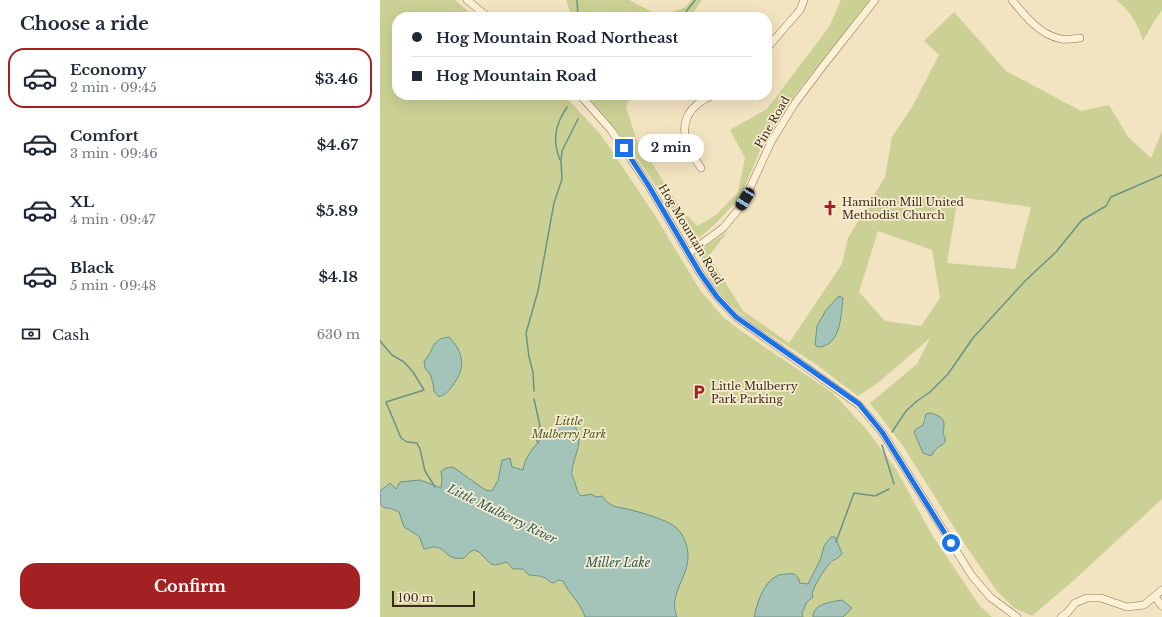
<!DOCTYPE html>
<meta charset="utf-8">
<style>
:root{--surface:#fff;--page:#f6f6f7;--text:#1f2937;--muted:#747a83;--line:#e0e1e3;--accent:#a32123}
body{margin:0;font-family:"Libre Baskerville",serif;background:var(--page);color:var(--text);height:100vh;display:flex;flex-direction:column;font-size:15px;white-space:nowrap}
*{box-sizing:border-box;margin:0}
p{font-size:13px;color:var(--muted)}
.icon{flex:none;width:22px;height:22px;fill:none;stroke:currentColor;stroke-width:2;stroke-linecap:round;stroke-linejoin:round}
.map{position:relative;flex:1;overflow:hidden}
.sheet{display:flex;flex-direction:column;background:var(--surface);width:380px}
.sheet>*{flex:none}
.hud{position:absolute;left:12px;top:12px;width:380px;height:88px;border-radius:16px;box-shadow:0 4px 16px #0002;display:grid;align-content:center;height:88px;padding:0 20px;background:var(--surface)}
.scale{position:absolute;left:12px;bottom:10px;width:83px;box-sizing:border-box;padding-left:4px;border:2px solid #3c2b1c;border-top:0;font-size:11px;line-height:14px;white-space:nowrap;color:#3c2b1c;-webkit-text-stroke:3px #f9edd1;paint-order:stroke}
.end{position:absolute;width:18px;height:18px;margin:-9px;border:5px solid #1a73e8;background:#fff;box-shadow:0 0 0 2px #fff}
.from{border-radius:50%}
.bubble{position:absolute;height:28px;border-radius:14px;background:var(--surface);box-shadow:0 4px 16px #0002;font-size:13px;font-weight:700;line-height:28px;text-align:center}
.car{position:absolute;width:12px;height:24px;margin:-12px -6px;border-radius:5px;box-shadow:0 0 3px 1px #0007;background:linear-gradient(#222 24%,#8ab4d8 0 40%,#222 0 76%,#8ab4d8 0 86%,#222 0)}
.hud b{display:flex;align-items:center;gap:14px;height:38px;font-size:15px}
.hud b+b{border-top:1px solid var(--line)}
.hud i{width:10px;height:10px;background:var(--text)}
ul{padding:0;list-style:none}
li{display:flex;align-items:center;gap:12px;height:60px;margin:0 8px 6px;padding:0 12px;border:2px solid transparent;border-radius:16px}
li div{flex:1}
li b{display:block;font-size:15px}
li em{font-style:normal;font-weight:700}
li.on{border-color:var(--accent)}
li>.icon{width:36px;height:36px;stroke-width:1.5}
h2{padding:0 20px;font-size:18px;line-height:48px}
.pay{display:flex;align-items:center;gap:10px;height:44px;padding:0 20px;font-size:15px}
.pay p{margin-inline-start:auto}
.cta{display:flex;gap:8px;margin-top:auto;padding:8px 20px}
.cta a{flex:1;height:46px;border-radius:16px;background:var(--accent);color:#fff;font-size:16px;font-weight:700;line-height:46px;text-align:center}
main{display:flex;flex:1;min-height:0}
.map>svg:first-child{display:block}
.green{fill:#cbd194;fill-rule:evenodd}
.water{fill:#a4c4ba;stroke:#6a9388}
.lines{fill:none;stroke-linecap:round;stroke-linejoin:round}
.stream{stroke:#6a9388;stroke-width:1.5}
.minor-casing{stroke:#8e7357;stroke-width:8}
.minor{stroke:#fcf0d5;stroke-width:7}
.route{stroke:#1a73e8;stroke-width:5}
.labels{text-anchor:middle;stroke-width:3.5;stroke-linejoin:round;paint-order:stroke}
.street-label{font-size:11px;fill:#3c2b1c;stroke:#f9edd1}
.poi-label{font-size:11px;fill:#3c2b1c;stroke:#f9edd1;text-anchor:start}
.park-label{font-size:11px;font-style:italic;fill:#4d5a21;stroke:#f9edd1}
.water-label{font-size:12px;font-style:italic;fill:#2a5d59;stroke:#f9edd1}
</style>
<main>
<section class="sheet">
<h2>Choose a ride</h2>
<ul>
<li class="on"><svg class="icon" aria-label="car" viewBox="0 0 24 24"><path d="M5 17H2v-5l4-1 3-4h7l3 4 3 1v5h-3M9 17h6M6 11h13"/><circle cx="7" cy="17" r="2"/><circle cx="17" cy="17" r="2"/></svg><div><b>Economy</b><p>2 min · 09:45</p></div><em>$3.46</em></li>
<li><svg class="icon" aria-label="car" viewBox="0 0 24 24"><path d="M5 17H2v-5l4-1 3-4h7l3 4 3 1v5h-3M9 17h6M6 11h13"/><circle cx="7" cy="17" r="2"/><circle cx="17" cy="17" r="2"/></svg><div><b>Comfort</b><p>3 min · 09:46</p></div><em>$4.67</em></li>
<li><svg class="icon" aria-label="car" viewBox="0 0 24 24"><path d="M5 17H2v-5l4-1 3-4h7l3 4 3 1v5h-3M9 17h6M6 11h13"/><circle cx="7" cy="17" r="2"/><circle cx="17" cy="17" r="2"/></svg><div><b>XL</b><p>4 min · 09:47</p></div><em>$5.89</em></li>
<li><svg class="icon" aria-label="car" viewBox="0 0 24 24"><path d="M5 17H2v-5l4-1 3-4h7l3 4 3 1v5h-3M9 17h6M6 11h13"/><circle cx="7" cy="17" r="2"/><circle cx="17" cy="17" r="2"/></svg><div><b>Black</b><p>5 min · 09:48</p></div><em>$4.18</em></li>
</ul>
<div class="pay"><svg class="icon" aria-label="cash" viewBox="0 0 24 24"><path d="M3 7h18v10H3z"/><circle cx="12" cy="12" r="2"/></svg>Cash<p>630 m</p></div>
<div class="cta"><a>Confirm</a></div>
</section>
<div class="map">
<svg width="782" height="617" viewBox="0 0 782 617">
<rect width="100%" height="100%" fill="#f2e3c1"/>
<g class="green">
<path d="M0 0H75L95 17H17V95H184L221 135 274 214 320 290 343 317 364 333 453 393 487 430 516 469 552 535 600 606 612 617H0Z"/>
<path d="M186 0H249L280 16 306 7 311 0H322L310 17H192Z"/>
<path d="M461 0H490L417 92 381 148 360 198 333 226 319 238 308 235C276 186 246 137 206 95H251L246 107 256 138 301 209 317 226 336 215 358 192 365 158 350 130 387 109 449 27Z"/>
<path d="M736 0H782V10L773 23 763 41C758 24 750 10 736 0Z"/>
<path d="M574 12 626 71 701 111 729 105 748 137 771 158 782 131V499L693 581 652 616 634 608 616 590 580 537 523 446 490 403 537 364 550 338 499 382 478 396C463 385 449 374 434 363 389 333 338 310 319 255L325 247 348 231 329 256 363 311 409 343 462 264 468 238 505 177 512 137 532 107 559 55 544 41ZM578 197 651 207 635 269 567 263ZM498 231 552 250 560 298 541 326 505 321 479 292ZM544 417 564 425 563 432 565 437C562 445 556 447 552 455L547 456 544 454 534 432 536 429 543 425Z"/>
</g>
<g class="water">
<path d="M459 296 463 298C461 316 461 346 438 347L435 345 437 326 446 310Z"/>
<path d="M69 337C84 352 86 368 73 385 69 391 66 394 59 397L54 391 53 383 50 374 45 368 44 361C55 350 50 339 69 337Z"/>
<path d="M550 413C557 415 565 417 564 426 564 427 563 432 563 433 564 436 566 439 565 442 563 446 556 446 552 455L550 456 543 453 534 432 536 429 543 425 546 414Z"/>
<path d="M184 419C187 421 192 424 194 426 206 438 193 457 192 471 191 476 194 478 195 483 197 488 196 491 201 496L211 494 216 497 222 496C232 509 237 506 251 510 263 513 284 519 294 526 300 530 304 537 306 544 316 573 286 591 297 617H205C201 603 189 594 183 581L178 580 174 583 170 582C164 575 157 576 149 575L143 569H133L127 562 115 565 111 564 99 552 94 550 90 552 84 558C65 561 67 547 54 547 51 547 47 549 44 549L39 536 24 527 19 512C4 503 0 516 0 491L10 483 16 489 20 482 40 480 61 488 62 480 61 471 66 468 73 467 104 489 108 491 113 490 118 480 122 460 130 458 132 467 143 470C145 457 153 448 162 438L167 439C173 433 179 421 184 419Z"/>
<path d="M451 537H455L462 553C457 561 454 558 450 563 443 571 435 584 432 594L433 597 427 602 422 613 423 617H374C377 604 383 582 397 576 399 574 403 575 406 574 415 573 417 574 420 583L428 584 441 558 444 546Z"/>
<path d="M462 600 472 608 463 617H433C433 603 452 602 462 600Z"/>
</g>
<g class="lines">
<g class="stream">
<path d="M197 0 198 17"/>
<path d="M302 17 315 0"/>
<path d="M180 160C172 140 175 125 187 107"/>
<path d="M0 341 12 355 24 362 33 372 44 390 6 402 21 438 27 442 37 443 40 449 45 471 55 487"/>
<path d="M154 391 153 372 149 357 146 333 158 291 174 203 182 179 181 161 182 151 198 119"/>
<path d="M154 399 160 426 156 438 158 443"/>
<path d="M512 432 526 411 537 401 550 392 568 374 593 338 645 281 676 252 702 220 726 206 731 197 782 175"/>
<path d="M502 445 514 484"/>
<path d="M456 542 474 493 495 496 509 489"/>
</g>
<g class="minor-casing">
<g id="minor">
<path d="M87 0 108 17"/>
<path d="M632 0C645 16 660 35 681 39 687 40 694 39 700 38"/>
<path d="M387 48 420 10 424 0"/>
<path d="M200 95 231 130 267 183 320 273 337 297 356 317 479 405 502 432 592 576 610 597 637 617"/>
<path d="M321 168C316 160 309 152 307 144 299 119 312 104 333 95"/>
<path d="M309 253 343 228 358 210 365 199 391 142 415 103 443 66 495 0"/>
<path d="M775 597 782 606"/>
<path d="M681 617 687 613 695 603 707 598H721L747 607 764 605 782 590"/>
</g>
</g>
<use href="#minor" class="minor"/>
</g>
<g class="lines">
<path class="route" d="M244 148 267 183 320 273 337 297 356 317 479 404 502 432 571 543"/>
</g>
<defs>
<g id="church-bare" transform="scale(1.2)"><path d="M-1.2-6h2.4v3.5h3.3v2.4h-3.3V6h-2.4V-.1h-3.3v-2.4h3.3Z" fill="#a32123" stroke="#f9edd1" stroke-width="2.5" paint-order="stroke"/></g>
<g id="parking-bare" transform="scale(1.2)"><path d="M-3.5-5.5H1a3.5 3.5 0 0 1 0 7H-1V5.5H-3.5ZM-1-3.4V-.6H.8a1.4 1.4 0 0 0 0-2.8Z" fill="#a32123" stroke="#f9edd1" stroke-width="2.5" paint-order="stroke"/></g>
</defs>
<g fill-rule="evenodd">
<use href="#church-bare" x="450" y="208"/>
<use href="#parking-bare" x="319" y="392"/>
</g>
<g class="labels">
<g class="street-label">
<text transform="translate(392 122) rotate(-60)" y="4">Pine Road</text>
<text transform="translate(311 234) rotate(59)" y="4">Hog Mountain Road</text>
</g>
<g class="poi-label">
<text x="462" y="206">Hamilton Mill United<tspan x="462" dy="13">Methodist Church</tspan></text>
<text x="331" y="390">Little Mulberry<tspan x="331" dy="13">Park Parking</tspan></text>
</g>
<g class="park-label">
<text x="189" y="425">Little<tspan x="189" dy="13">Mulberry Park</tspan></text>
</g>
<g class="water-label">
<text transform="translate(122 514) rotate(26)" y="4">Little Mulberry River</text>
<text x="238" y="567">Miller Lake</text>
</g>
</g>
</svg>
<div class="scale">100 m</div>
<i class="end from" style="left:571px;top:543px"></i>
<i class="end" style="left:244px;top:148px"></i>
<div class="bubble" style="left:258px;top:134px;width:66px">2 min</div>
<i class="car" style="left:365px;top:199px;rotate:212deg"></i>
<div class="hud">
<b><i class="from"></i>Hog Mountain Road Northeast</b>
<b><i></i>Hog Mountain Road</b>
</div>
</div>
</main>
